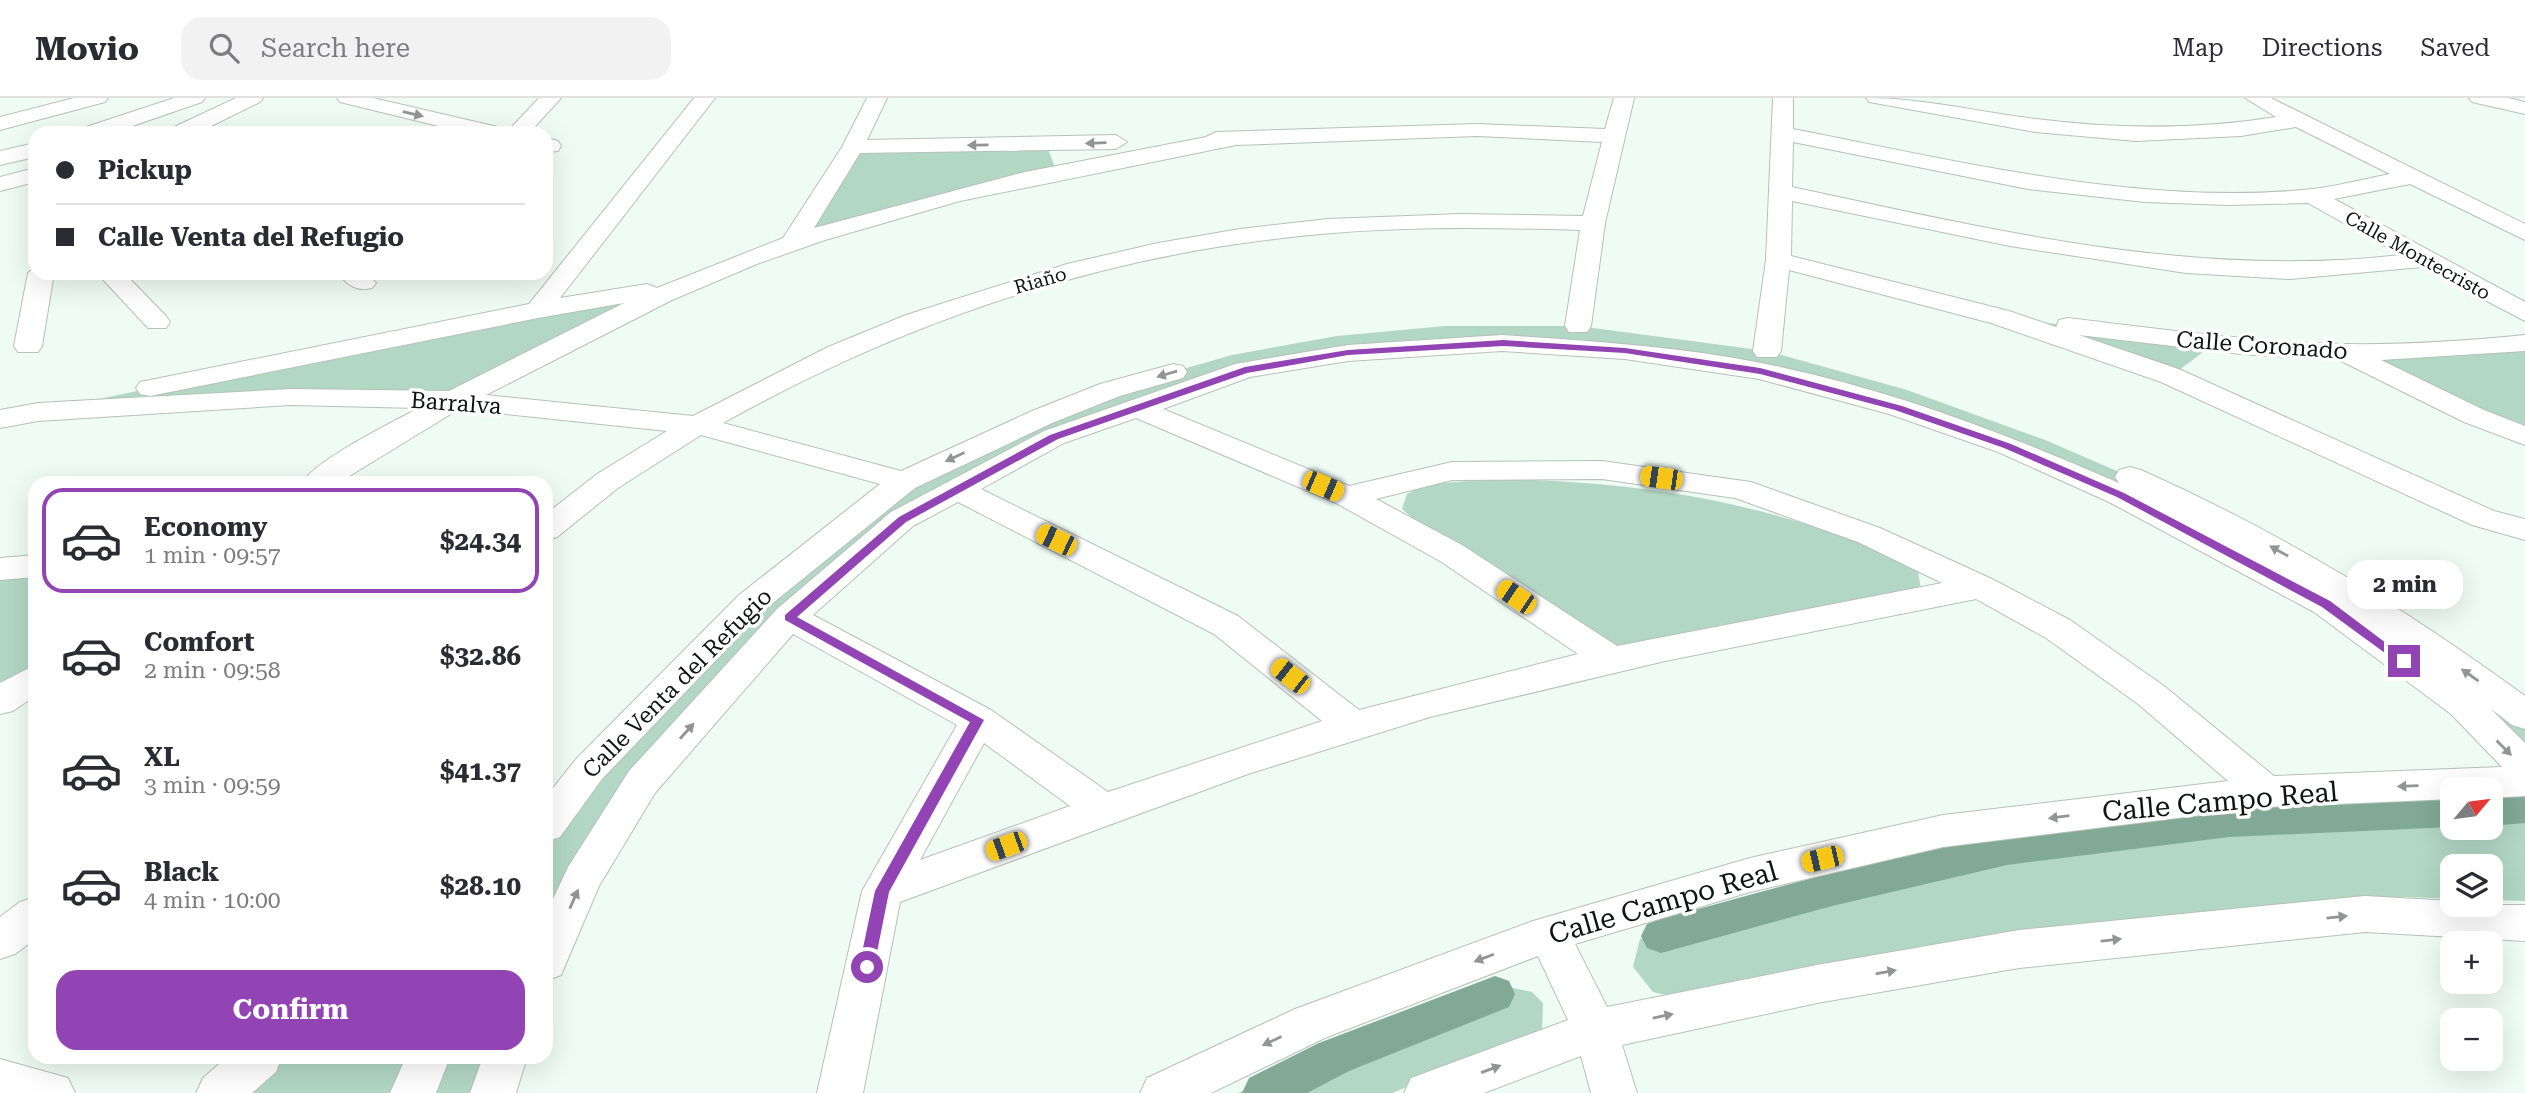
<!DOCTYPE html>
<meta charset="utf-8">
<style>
:root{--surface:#fff;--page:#f2f2f3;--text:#2b2b33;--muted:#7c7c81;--line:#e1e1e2;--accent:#9244b4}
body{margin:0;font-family:"Roboto Serif",serif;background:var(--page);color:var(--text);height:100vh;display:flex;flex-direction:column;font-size:26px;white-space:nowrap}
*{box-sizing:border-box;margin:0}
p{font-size:23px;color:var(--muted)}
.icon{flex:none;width:38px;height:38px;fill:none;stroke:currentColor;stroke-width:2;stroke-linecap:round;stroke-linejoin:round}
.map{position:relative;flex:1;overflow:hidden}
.drawer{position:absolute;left:28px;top:378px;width:525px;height:588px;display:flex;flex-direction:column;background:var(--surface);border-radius:21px;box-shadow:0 7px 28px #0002}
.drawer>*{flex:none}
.guide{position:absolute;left:28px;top:28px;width:525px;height:154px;border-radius:21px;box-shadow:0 7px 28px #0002;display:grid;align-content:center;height:154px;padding:0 28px;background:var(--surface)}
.needle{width:46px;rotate:61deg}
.fabs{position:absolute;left:2440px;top:679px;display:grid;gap:14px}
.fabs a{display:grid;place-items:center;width:63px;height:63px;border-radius:14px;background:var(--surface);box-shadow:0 7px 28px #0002;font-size:35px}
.end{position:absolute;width:32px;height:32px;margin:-16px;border:9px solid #9244b4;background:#fff;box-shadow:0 0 0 4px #fff}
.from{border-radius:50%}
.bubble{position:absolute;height:49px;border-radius:21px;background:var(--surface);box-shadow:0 7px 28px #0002;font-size:23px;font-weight:700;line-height:49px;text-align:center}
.car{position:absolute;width:21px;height:42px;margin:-21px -10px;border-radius:9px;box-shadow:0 0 5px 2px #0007;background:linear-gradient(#f5c518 24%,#345 0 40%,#f5c518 0 76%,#345 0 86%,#f5c518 0)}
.guide b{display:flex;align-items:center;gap:24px;height:66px;font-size:26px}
.guide b+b{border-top:2px solid var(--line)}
.guide i{width:18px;height:18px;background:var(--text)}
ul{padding:12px 0 0;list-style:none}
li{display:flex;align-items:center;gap:21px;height:105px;margin:0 14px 10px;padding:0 14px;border:4px solid transparent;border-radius:21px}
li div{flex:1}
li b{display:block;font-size:26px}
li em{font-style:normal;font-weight:700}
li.on{border-color:var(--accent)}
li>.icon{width:63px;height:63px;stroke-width:1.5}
.primary-button{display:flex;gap:14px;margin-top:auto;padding:14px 28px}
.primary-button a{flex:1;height:80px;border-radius:21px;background:var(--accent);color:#fff;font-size:28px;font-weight:700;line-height:80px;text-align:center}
header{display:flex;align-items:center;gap:42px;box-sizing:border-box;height:98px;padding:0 35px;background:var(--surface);border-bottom:2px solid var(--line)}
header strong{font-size:33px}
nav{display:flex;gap:38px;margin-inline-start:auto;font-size:24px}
.search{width:490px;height:63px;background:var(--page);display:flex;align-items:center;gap:18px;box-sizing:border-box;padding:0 24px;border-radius:21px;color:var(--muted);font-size:26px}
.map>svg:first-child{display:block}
.green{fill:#b2d7c5}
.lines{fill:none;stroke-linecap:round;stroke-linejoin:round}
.canal{fill:#81a996;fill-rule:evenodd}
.minor-casing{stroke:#b6c1bb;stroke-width:2}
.minor{fill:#fff;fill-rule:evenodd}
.oneway{fill:#939594}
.route{fill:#9244b4}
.labels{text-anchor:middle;stroke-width:7;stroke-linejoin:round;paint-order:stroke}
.far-street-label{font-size:19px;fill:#101412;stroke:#fff}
.street-label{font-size:23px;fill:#101412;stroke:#fff}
.near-street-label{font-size:28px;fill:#101412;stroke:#fff}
</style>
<header>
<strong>Movio</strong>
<div class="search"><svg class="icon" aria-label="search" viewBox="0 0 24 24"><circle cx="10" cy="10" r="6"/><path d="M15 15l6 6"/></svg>Search here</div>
<nav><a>Map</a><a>Directions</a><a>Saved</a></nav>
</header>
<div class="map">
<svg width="2525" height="995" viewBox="0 0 2525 995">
<rect width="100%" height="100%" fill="#effbf5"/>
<g class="green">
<path d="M1046 46 1056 72 792 145 853 49Z"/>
<path d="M681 188 452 302 38 314 307 257Z"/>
<path d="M2000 219 2214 246 2171 278Z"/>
<path d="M1445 228H1578L1767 253 1907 292 2045 342 2189 404 2525 617V669L2326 506 2008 348 1761 273 1502 245 1245 272 1134 309 902 421 642 684 546 864V708L904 383 1110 292 1232 257 1337 238Z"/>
<path d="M2525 245V338L2344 254Z"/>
<path d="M1497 381C1607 383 1701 394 1806 426 1844 437 1886 450 1918 474L1921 491 1609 549 1431 436 1402 411 1407 396 1427 386Z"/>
<path d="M35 468V580L0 603V471Z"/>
<path d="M2507 700 2525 704V803L2490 802V768H2452V801L2406 799 2347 804 1688 902 1653 894 1633 869 1640 841 1668 829 1734 810 2005 747 2452 705V730H2490V702Z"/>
<path d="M1495 886 1532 894 1543 905 1542 935 1392 995H1238L1325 952Z"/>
<path d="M260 959H505L493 995H219Z"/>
</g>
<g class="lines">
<g class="canal">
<path d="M2521 697 2525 699V725L2490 728V698Z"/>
<path d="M2452 699V729L2229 739 2007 767 1832 808 1661 855 1647 850 1641 838 1647 826 1661 821C1775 791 1890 756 2007 736 2153 710 2304 706 2452 699Z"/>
<path d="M1495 878 1509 883 1515 896 1509 909 1349 973 1307 995H1242L1249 980 1319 945Z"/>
</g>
<g class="minor-casing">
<g id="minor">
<path d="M74 0H108L105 4 0 32V19Z"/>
<path d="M174 0H205L202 4 112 35H80L83 30Z"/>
<path d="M236 0H263L260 4 197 35H169L172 30Z"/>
<path d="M337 0H373L502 30 505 35H467L340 4Z"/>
<path d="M539 0H561L529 35H506Z"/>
<path d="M694 0H715L560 200 647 186 657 190 783 140 842 49 867 0H887L867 42 1116 37 1127 44 1116 51 860 55 814 130 1025 74 1206 39 1216 34 1477 26 1605 31 1614 0H1634L1605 125 1591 228 1587 234H1569L1565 228 1580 132C1481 129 1382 128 1283 140 1086 162 896 228 723 325L901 373 1032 313 1100 286 1173 266 1183 268 1187 274 1183 280 1120 298 1052 325 915 390 763 513 602 681 560 739 546 744V699L576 661 739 497 880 386 701 337 618 390 557 439 546 442V416L597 376 667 333 459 311 338 385H302C317 361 391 325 419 310L291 307 38 323 0 330V312L38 305 291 291 449 293 624 205 538 220 150 298 140 296 136 290 140 284 150 282 529 206ZM1477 38 1602 44 1583 118 1460 116 1328 121 1240 131 1158 145 1067 166 906 217 828 249 693 318 486 297 672 202 757 166 825 142 960 103 1236 47Z"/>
<path d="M1773 0H1793V31C1958 63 2143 109 2312 91 2338 88 2364 81 2390 76L2296 29 2241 38 2136 43 2035 34 1869 4 1866 0C1923 0 1978 14 2036 21 2116 31 2196 32 2276 19L2245 0H2271L2525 126V142L2410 86 2334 101 2525 204V223L2422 169 2290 181 2186 175 2010 148 1792 103 1791 158 2009 213 2056 229 2059 222 2068 220C2160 231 2252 244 2344 246 2404 247 2465 243 2525 237V253L2381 262 2484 312 2525 328V347L2464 324 2339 262 2240 256 2079 237 2181 272 2494 413 2525 421V442L2472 427 2161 284 1991 225 1789 172 1781 253 1777 259H1757L1753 253 1766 162ZM1793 44 2028 91 2145 104 2228 107 2308 105 2401 157C2195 181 1992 132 1792 89Z"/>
<path d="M2469 0H2508L2525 4V16L2472 4Z"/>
<path d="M546 40 558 43 561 48 558 53 546 54Z"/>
<path d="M35 45V59L0 67V53Z"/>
<path d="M35 70V84L0 93V79Z"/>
<path d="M35 169V175H54L42 248 38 254H18L14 248 28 175Z"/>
<path d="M97 175H124L166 218 170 224 166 230H148Z"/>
<path d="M338 175H366L376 185 372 190C357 194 347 187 338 175Z"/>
<path d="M1502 237C1589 243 1676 248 1761 265 1885 289 2004 335 2119 385L2115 379 2119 372 2130 369 2141 372C2278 433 2404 509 2525 598V631L2512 627 2490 610 2525 645V698L2490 700V691H2452V701L2266 709 1943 749 1750 794 1575 846 1607 909 1817 867 2019 832 2365 798 2452 803V807H2525V843L2365 834 2019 870 1817 905 1622 947 1637 995H1591L1581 958 1484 995H1404L1411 980 1568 922 1538 858 1327 939 1211 995H1140L1147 980 1295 911 1533 823 1750 760 1943 717 2228 683 2138 606 2046 540 1976 501 1665 563 1430 619 1248 676 900 804 863 995H817L862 793 957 627 793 536 655 695 599 788 561 877 546 883V816L568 769 629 673 777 511 891 414 1044 333 1235 266 1348 247ZM1502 253 1625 261 1759 281 1889 316 1998 354 2109 404 2314 514 2451 616 2502 669 2274 678 2164 588 2070 522 1992 481 1880 430 1751 384 1602 363 1452 364 1349 388 1163 311 1250 279 1348 263ZM1136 320 1336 405 1440 463 1578 556 1359 612 1238 518 981 391 1064 345ZM1602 381 1735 400 1858 444 1942 485 1617 548 1462 447 1376 401 1452 382ZM958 404 1214 536 1322 623 1108 694 991 612 813 517 913 428ZM984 645 1070 708 920 762Z"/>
<path d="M35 457V479L0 482V460Z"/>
<path d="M35 567V598L13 613 0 616V585Z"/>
<path d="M35 799V841L15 856 0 861V819L20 804Z"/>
<path d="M227 959H282L276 974 252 995H196L203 980Z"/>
<path d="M406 959H450L436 995H390Z"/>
<path d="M483 959H527L516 995H470Z"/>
<path d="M0 961 68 980 75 995H0Z"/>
</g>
</g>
<use href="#minor" class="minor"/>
</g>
<defs><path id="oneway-solid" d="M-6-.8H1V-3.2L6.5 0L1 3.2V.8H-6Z" transform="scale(1.75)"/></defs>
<g class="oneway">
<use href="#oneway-solid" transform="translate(413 16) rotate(13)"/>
<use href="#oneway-solid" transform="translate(1096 45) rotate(178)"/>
<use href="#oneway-solid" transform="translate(978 47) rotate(179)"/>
<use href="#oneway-solid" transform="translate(1167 276) rotate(164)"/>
<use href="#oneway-solid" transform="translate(955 359) rotate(155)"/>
<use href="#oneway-solid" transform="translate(2279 453) rotate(-151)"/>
<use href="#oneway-solid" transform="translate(2470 577) rotate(-145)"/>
<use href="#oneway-solid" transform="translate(687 633) rotate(-48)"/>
<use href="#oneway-solid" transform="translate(2504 650) rotate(45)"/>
<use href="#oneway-solid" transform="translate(2408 688) rotate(178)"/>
<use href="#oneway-solid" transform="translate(2059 719) rotate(173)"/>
<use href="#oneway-solid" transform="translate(574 801) rotate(-66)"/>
<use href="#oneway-solid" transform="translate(2337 819) rotate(-6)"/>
<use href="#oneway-solid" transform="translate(2111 842) rotate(-6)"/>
<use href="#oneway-solid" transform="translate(1484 860) rotate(159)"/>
<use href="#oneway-solid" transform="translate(1886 874) rotate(-10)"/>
<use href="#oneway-solid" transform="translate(1663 918) rotate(-12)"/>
<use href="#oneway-solid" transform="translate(1272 943) rotate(155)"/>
<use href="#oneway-solid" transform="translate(1491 971) rotate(-20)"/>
</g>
<path class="route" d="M1503 242 1625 250 1760 270 1902 308 2011 346 2124 395 2330 503 2410 563 2400 566 2322 509 2117 399 2004 350 1895 312 1760 276 1625 255 1503 248 1348 257 1247 275 1058 341 906 424 797 519 984 622 889 794 874 869 867 875 861 873 859 869 875 793 970 624 785 522V517L899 419 1050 337 1245 269 1348 252Z"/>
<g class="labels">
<g class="far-street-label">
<text transform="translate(2418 157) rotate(29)" y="7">Calle Montecristo</text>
<text transform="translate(1040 182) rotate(-16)" y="7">Riaño</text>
</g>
<g class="street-label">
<text transform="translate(2262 247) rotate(4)" y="8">Calle Coronado</text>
<text transform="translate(456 305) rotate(4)" y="8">Barralva</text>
<text transform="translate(677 585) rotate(-45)" y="8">Calle Venta del Refugio</text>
</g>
<g class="near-street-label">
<text transform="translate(2220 703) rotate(-5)" y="10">Calle Campo Real</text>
<text transform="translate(1663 804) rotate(-16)" y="10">Calle Campo Real</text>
</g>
</g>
</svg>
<div class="fabs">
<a><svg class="needle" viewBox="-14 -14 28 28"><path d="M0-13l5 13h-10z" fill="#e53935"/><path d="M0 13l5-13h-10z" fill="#7c7c81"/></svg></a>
<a><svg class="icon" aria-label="layers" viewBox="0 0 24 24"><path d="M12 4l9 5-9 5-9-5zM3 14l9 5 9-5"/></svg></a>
<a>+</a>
<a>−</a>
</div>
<i class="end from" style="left:867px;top:869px"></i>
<i class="end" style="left:2404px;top:563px"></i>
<div class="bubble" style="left:2347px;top:462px;width:116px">2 min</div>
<i class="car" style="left:1661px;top:380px;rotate:278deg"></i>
<i class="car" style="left:1323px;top:388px;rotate:113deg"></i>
<i class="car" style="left:1056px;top:442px;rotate:296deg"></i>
<i class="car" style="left:1516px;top:499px;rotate:304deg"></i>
<i class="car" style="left:1290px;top:578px;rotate:308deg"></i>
<i class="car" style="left:1006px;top:748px;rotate:250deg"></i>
<i class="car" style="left:1822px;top:761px;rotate:257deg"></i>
<div class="guide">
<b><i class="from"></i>Pickup</b>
<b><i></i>Calle Venta del Refugio</b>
</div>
<section class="drawer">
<ul>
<li class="on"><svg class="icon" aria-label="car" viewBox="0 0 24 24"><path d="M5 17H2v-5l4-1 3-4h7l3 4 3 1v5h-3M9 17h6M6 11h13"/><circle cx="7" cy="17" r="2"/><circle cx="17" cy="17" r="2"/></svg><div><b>Economy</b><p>1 min · 09:57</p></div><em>$24.34</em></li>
<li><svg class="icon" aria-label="car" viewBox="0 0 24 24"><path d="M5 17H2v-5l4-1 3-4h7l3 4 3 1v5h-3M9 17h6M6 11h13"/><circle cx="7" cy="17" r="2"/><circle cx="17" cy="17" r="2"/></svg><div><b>Comfort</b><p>2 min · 09:58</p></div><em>$32.86</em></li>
<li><svg class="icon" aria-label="car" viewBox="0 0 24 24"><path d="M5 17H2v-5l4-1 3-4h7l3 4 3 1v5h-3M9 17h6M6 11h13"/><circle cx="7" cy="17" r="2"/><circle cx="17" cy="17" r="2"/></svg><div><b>XL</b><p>3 min · 09:59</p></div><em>$41.37</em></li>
<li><svg class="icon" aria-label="car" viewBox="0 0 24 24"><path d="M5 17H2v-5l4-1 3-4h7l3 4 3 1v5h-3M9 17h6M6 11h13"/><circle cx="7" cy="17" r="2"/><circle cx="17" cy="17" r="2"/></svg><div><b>Black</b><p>4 min · 10:00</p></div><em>$28.10</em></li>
</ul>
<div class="primary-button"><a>Confirm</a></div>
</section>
</div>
